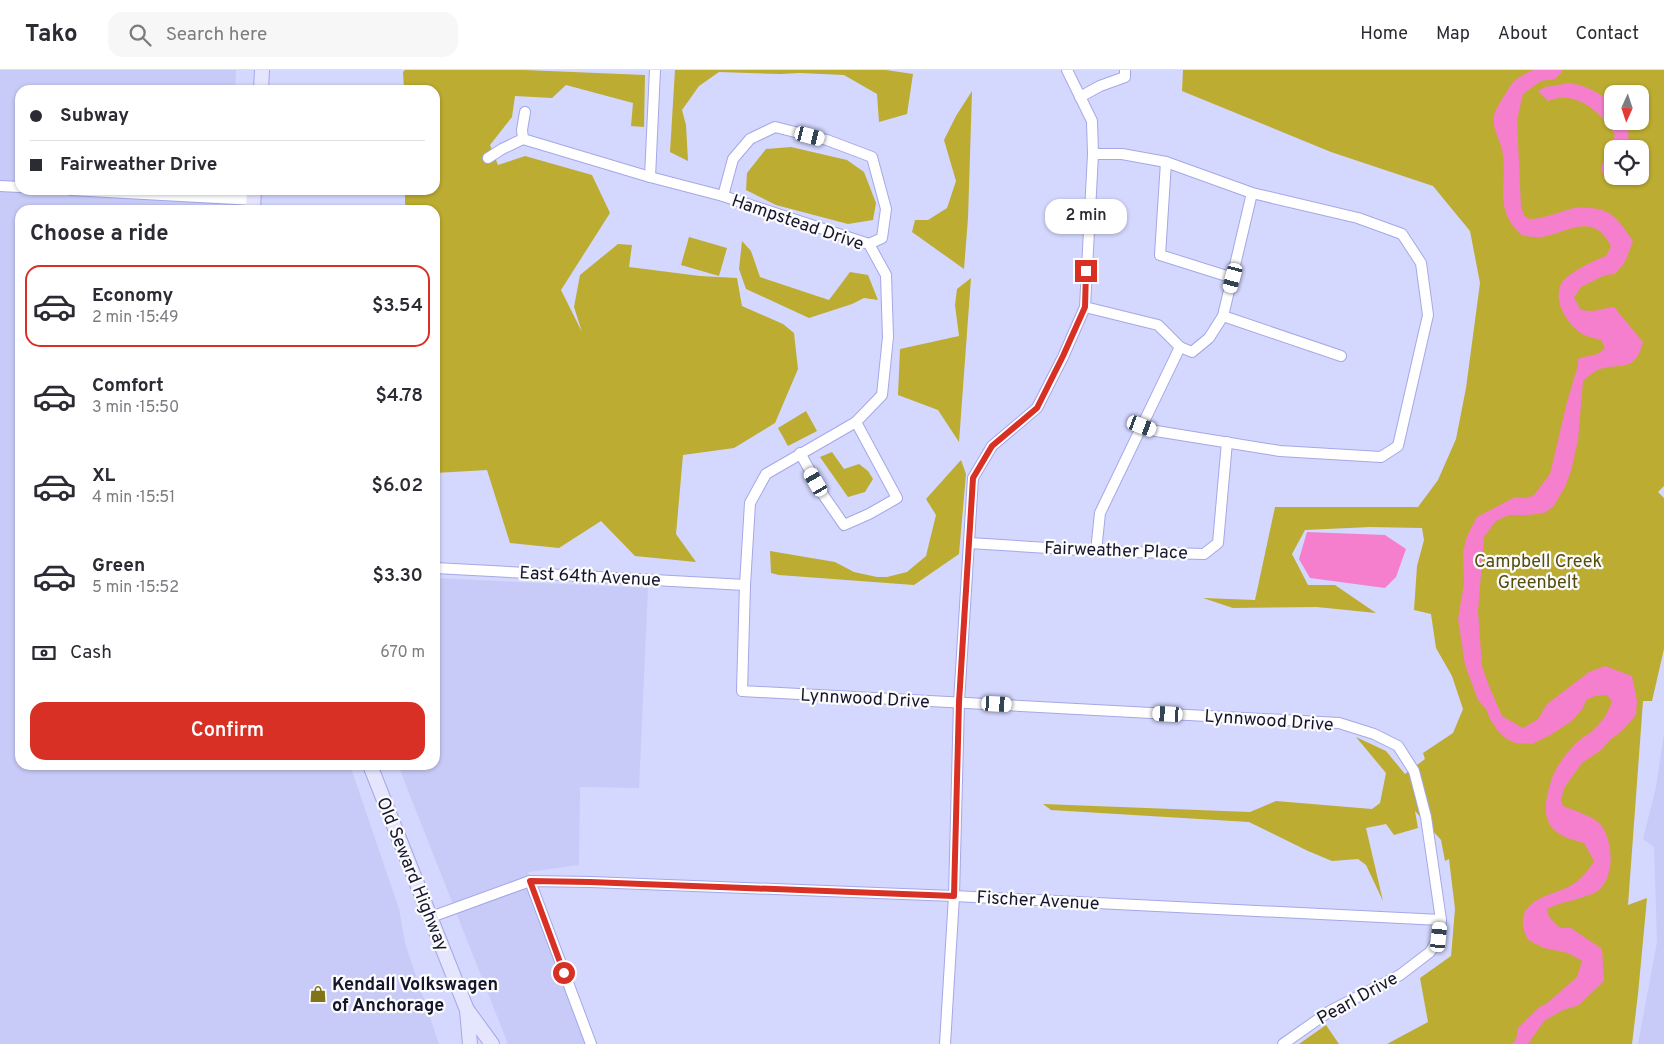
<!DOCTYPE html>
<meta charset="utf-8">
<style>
:root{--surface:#fff;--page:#f7f7f7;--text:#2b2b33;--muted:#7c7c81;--line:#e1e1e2;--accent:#d93025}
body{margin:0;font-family:Overpass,sans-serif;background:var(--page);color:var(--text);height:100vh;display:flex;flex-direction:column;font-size:19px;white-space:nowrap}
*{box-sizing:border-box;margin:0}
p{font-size:16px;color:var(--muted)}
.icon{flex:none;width:28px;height:28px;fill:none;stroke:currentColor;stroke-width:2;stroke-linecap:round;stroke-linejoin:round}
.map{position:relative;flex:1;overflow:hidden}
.side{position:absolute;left:15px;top:135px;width:425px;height:565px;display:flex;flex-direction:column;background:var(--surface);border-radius:15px;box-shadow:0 1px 4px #0004}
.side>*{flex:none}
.top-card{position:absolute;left:15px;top:15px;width:425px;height:110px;border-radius:15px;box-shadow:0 1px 4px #0004;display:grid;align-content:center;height:110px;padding:0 15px;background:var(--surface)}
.needle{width:32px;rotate:183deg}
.fabs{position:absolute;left:1604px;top:15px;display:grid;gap:10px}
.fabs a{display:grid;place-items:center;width:45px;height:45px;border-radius:10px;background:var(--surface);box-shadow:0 1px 4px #0004;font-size:25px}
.end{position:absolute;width:22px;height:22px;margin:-11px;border:6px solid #d93025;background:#fff;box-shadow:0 0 0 2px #fff}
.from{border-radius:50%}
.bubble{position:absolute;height:35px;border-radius:15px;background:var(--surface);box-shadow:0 1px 4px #0004;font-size:16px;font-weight:600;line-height:35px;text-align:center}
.car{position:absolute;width:15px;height:30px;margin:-15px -8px;border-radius:6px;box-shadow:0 0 4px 1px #0007;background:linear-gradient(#fff 24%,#345 0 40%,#fff 0 76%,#345 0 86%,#fff 0)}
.top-card b{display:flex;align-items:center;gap:18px;height:48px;font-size:19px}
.top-card b+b{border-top:1px solid var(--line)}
.top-card i{width:12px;height:12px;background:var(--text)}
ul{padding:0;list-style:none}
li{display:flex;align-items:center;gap:15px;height:82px;margin:0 10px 8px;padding:0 5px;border:2px solid transparent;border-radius:15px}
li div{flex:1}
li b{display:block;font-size:19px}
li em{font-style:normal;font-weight:600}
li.selected{border-color:var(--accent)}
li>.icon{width:45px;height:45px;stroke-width:1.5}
h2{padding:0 15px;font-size:22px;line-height:60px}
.pay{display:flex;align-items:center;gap:12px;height:55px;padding:0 15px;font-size:19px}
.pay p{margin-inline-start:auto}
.button{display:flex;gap:10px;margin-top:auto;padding:10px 15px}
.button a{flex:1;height:58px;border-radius:15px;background:var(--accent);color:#fff;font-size:20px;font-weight:600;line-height:58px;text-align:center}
header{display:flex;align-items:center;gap:30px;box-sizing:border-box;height:70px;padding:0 25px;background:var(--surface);border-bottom:1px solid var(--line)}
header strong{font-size:24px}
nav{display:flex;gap:28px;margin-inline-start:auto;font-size:18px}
.search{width:350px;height:45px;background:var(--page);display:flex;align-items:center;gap:12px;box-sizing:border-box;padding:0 18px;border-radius:15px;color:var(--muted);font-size:19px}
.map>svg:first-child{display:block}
.built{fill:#c8cbf7}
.green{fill:#bcac31;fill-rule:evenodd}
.water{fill:#f57fcd}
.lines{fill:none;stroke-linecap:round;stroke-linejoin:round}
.minor-casing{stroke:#a5a8e7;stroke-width:12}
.secondary-casing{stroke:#a5a8e7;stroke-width:16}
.minor{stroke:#fff;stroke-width:10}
.secondary{stroke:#e5e6fd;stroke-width:14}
.route{stroke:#d93025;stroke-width:6}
.labels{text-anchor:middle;stroke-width:4.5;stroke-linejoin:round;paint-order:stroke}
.street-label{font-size:18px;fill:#15152d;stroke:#fbfbfb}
.park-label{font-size:18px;fill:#544c0d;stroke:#fbfbfb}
.poi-label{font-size:18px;font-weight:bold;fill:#15152d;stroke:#fbfbfb;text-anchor:start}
</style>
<header>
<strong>Tako</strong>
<div class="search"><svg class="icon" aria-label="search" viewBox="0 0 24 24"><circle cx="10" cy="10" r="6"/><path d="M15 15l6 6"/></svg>Search here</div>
<nav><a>Home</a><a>Map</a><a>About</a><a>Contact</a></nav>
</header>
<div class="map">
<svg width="1664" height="974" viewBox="0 0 1664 974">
<rect width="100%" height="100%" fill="#d4d7fe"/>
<g class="built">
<path d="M0 0H236L235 20H20V120H230L229 140H20V695H350L399 839 405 873 439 974H0Z"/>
<path d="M435 508 648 518 639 718 580 717 579 795 528 802 595 974H508L398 695H435Z"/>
<path d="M1664 664V974H1638L1657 872 1654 777 1643 769 1656 717Z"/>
</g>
<g class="green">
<path d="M405 0H524L645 5 644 57 631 56 633 33 566 15 552 28 515 26 512 47 490 75 498 95 525 86 592 105 610 143 561 220 582 262 574 237 580 205 618 174 632 175 629 197 700 206 737 208 742 236 783 254 794 263 798 299 775 353 734 378 683 385 676 464 696 492 635 486 601 451 559 478 510 473 487 400 435 403V140H405V120H435V20H404L403 2Z"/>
<path d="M675 0H886L913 4 907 44 879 52 877 24 844 5 800 3 780 4 719 2 699 16 682 40 686 55 688 91 670 82Z"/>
<path d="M1183 0H1664V416L1658 422 1664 428V579L1652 631H1643L1628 835 1647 828 1638 924 1632 974H1387L1428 952 1420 908 1451 886 1455 839 1449 789 1445 791 1441 770 1415 741 1418 758 1394 765 1386 754 1366 758 1383 831 1366 795 1358 789 1332 791 1308 781 1249 752 1051 740 1043 734 1250 742 1276 731 1372 739 1380 733 1386 703 1356 667 1386 681 1405 704 1425 689 1423 683 1453 663 1463 639 1452 606 1436 578 1431 544 1414 540 1417 496 1424 470 1422 458 1370 457 1305 460 1292 484 1308 515H1335L1376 543 1317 537 1233 538 1203 528 1255 530 1275 437H1418L1438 410 1456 369 1466 318 1480 213 1470 161 1433 116 1331 82 1182 21ZM1612 24H1640V51H1612ZM1612 79H1640V106H1612Z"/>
<path d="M972 21 968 148 964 199 912 162 915 150H928L947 138 956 111 944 70 956 46Z"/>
<path d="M791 77 847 90 864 102 876 133 873 150 848 154 776 135 746 120 747 103 766 79Z"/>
<path d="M689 167 727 178 719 206 681 195Z"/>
<path d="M742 171 751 181 760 207 829 230 850 202 868 205 878 230 864 228 852 234 809 248 746 219 739 199Z"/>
<path d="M971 208 959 372 938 340 898 325 900 279 959 266 955 235 957 219Z"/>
<path d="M806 341 817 361 788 376 778 358Z"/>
<path d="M832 382 844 399 859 394 868 401 873 409 865 422 848 427 820 387Z"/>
<path d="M961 390 966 404 959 484 914 515 779 505 771 503 770 481 835 492 854 502 877 507H887L907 502 926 486 936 445 926 429Z"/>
<path d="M1326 955 1339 974H1299Z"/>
</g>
<g class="water">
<path d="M1533 0H1561L1562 2 1555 9 1541 11 1523 24 1517 50 1521 136 1524 145 1529 149C1545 149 1558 142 1574 138 1579 137 1584 138 1589 138 1614 139 1620 153 1633 171L1625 192 1615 204 1605 205 1581 217 1574 227 1580 239C1592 244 1602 238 1614 237L1643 272C1636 302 1622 293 1600 299 1594 301 1588 307 1583 311L1578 370 1571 401 1565 417 1553 437 1544 443 1528 445H1509L1496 451 1484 467 1478 541 1482 596 1489 616 1502 646 1523 658 1538 649 1547 634 1589 602 1605 596 1632 606 1637 631 1636 645 1621 662 1611 669 1601 680 1582 693 1564 718 1561 730 1563 736C1573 740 1595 747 1601 755 1613 771 1615 804 1600 819 1593 827 1559 832 1547 839L1549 847 1560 858H1571L1602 879 1604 911 1579 935 1563 940 1544 951 1528 974H1511L1516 970 1518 958 1539 937 1546 934 1577 907 1582 891 1568 883 1544 878 1528 870C1526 865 1523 860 1523 855 1520 829 1553 825 1570 816 1581 810 1588 801 1594 791L1584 773C1562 767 1544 761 1546 734 1549 707 1559 690 1578 671 1582 668 1587 665 1591 662 1601 653 1608 644 1612 631L1607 625 1595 626 1586 630 1583 638 1573 650 1552 664 1532 674 1515 673 1507 669 1498 661 1490 649 1486 639 1478 630 1465 595 1458 549 1464 513 1463 482 1467 466 1477 447 1515 427 1527 428 1534 425 1550 404 1567 332 1578 295V289C1590 284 1595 288 1605 278L1601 270C1594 268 1584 266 1579 262 1566 251 1553 231 1561 214 1567 203 1595 190 1606 186L1611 176C1593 141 1569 162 1542 167 1536 168 1529 166 1523 166 1491 139 1509 112 1502 79 1499 68 1492 58 1494 46 1495 39 1509 18 1513 12 1518 7 1527 3 1533 0Z"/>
<path d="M1570 13C1587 16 1600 23 1612 34V51H1625L1628 57 1629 78 1612 79V101L1602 103V94L1610 83 1615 64C1601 42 1575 19 1548 31L1538 21 1545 17Z"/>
<path d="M1307 462 1385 465 1406 479 1396 507 1385 518 1310 508 1299 489Z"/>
</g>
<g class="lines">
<g class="minor-casing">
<g id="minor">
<path d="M1080 27 1100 16 1125 7V0"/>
<path d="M523 69 650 107 723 126 869 174 886 205 888 267 882 325 856 352 766 404 750 433 745 515 742 621 1339 653 1374 664 1398 676 1414 701 1426 747 1441 850 1439 867 1430 882 1400 905 1330 941 1283 974"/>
<path d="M523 69 522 60 525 42"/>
<path d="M1093 84H1122L1166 92 1252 123 1358 148 1402 164 1421 193 1428 245 1398 376 1381 387 1280 381 1156 361 1142 356"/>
<path d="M488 88 502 79 523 69"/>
<path d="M1166 92 1160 185 1233 208"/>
<path d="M650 107 655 0"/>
<path d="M0 116 20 117"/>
<path d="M71 120 254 130"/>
<path d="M723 126 733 89 750 69 775 57 827 70 872 87 886 139 882 168 869 174"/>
<path d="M1085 237 1158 255 1180 277 1100 443 1096 481"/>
<path d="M1223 246 1341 286"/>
<path d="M1180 277 1192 282 1209 268 1223 246 1252 123"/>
<path d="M800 383 824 426 844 455 869 444 897 428 856 352"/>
<path d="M969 473 1096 481 1204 484 1218 473 1227 372"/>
<path d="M435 498 745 515"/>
<path d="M530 811 591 974"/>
<path d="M431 847 530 811 591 812 954 826 1441 850"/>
<path d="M945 974 954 826 959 632 973 408 992 376 1037 338 1063 287 1085 237 1093 84 1092 51 1067 0"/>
</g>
</g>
<g class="secondary-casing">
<g id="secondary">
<path d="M261 20 262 0"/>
<path d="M253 140 254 120"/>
<path d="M370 695 467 940 470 974"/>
<path d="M468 941 492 974"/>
</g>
</g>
<use href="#minor" class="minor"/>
<use href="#secondary" class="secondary"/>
</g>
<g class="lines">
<path class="route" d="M564 903 530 811 590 812 954 826 959 632 973 408 992 376 1037 338 1063 286 1085 237 1086 201"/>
</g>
<defs>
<g id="shop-bare" transform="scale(1.35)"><path d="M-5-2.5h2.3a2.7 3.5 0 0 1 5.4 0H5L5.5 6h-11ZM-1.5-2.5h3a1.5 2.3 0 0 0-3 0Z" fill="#807417" stroke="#fbfbfb" stroke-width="2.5" paint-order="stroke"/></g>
</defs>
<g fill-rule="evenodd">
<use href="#shop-bare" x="318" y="924"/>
</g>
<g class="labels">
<g class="street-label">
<text transform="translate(798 152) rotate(19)" y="6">Hampstead Drive</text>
<text transform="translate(1116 480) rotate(2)" y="6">Fairweather Place</text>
<text transform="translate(590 506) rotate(3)" y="6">East 64th Avenue</text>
<text transform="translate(865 628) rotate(3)" y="6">Lynnwood Drive</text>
<text transform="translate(1269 650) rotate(4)" y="6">Lynnwood Drive</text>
<text transform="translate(413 804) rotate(68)" y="6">Old Seward Highway</text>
<text transform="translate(1038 830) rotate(3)" y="6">Fischer Avenue</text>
<text transform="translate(1357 928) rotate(-29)" y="6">Pearl Drive</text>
</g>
<g class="park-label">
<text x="1538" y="497">Campbell Creek<tspan x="1538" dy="21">Greenbelt</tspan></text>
</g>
<g class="poi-label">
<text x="332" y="920">Kendall Volkswagen<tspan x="332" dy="21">of Anchorage</tspan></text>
</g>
</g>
</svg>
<div class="fabs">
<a><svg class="needle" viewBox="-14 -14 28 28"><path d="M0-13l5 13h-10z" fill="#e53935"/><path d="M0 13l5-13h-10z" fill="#7c7c81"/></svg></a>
<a><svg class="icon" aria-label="locate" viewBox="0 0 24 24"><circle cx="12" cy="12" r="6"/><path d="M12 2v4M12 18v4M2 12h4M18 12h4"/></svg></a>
</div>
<i class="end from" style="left:564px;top:903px"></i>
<i class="end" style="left:1086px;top:201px"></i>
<div class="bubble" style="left:1045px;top:129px;width:82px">2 min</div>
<i class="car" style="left:810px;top:66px;rotate:104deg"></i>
<i class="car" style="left:1233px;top:208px;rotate:195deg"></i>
<i class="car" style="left:1142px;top:356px;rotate:111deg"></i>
<i class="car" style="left:816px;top:412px;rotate:330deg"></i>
<i class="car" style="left:997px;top:634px;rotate:93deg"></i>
<i class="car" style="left:1168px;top:644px;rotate:273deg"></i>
<i class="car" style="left:1439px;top:867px;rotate:6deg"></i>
<div class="top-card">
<b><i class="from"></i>Subway</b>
<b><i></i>Fairweather Drive</b>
</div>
<section class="side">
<h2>Choose a ride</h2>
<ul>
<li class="selected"><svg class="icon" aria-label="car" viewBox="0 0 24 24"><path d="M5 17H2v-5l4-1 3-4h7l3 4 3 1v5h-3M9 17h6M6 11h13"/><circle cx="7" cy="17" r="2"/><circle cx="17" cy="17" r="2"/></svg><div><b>Economy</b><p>2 min · 15:49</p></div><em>$3.54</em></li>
<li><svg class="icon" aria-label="car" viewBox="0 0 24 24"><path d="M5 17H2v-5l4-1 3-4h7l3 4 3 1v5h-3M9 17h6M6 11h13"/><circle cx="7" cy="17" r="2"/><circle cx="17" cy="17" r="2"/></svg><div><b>Comfort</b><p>3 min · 15:50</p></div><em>$4.78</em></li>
<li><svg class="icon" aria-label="car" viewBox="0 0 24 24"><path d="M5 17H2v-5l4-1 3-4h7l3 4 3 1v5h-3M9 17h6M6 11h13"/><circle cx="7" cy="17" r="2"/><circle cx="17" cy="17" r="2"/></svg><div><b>XL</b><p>4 min · 15:51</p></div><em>$6.02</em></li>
<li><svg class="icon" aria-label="car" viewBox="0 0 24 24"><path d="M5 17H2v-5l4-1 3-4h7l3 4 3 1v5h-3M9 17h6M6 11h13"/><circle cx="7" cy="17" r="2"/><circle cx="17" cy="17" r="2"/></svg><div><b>Green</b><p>5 min · 15:52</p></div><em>$3.30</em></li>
</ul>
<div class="pay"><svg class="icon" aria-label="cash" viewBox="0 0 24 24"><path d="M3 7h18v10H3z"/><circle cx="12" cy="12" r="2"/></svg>Cash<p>670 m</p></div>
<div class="button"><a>Confirm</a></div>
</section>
</div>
